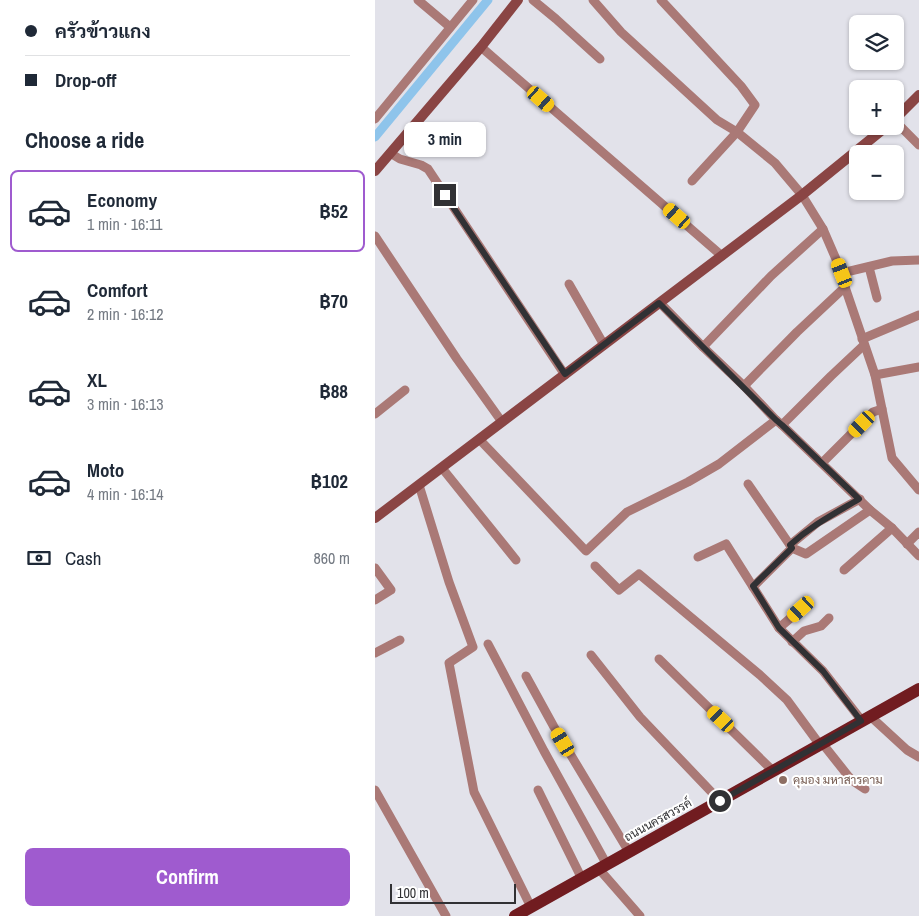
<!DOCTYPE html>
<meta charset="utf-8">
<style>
:root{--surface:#fff;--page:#f2f2f3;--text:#1f2937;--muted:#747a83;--line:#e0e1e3;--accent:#9f5bcf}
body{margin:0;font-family:"Archivo Narrow",Sarabun,sans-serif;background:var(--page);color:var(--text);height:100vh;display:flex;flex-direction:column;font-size:19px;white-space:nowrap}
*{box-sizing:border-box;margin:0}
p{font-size:16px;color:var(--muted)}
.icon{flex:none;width:28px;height:28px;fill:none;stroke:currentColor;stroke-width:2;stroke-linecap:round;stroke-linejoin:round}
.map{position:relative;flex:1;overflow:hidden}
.drawer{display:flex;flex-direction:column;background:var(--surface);width:375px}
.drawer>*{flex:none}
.top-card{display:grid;align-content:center;height:110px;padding:0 25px;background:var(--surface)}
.buttons{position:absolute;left:474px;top:15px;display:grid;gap:10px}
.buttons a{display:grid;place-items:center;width:55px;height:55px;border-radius:8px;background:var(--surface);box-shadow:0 1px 4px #0004;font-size:25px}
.scale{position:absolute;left:15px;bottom:12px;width:126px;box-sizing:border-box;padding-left:5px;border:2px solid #313134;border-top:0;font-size:14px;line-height:18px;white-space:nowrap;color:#313134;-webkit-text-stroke:4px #fff;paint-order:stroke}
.end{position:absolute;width:22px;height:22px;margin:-11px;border:6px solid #313134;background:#fff;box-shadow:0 0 0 2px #fff}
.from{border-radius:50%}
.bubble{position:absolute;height:35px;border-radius:8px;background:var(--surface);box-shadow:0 1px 4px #0004;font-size:16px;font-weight:700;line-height:35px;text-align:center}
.car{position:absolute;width:15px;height:30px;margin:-15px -8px;border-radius:6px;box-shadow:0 0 4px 1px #0007;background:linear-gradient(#f5c518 24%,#345 0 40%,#f5c518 0 76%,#345 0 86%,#f5c518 0)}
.top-card b{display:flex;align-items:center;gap:18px;height:48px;font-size:19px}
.top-card b+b{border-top:1px solid var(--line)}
.top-card i{width:12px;height:12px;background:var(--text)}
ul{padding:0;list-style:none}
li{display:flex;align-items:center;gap:15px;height:82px;margin:0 10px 8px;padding:0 15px;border:2px solid transparent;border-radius:8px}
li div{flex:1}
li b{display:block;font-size:19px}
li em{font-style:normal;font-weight:700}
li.current{border-color:var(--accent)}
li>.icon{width:45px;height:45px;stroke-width:1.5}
h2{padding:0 25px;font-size:22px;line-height:60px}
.pay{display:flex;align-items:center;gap:12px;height:55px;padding:0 25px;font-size:19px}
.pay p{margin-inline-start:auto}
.action{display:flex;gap:10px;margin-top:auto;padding:10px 25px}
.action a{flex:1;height:58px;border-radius:8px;background:var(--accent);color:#fff;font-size:20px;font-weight:700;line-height:58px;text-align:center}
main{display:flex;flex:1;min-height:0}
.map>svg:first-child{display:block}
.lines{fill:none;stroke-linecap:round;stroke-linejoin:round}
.canal{stroke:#8ec4eb;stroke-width:9}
.street{stroke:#aa7976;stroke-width:9}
.secondary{stroke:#8a4544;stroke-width:10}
.primary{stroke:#711c20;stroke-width:12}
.route{stroke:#313134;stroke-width:6}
.education-dot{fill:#8d6e63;stroke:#fff;stroke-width:2}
.labels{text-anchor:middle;stroke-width:4;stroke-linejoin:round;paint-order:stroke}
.education-label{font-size:12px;fill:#785e54;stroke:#fff;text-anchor:start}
.street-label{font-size:12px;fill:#313134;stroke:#fff}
</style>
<main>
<section class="drawer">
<div class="top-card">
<b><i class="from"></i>ครัวข้าวแกง</b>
<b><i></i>Drop-off</b>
</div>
<h2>Choose a ride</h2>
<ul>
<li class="current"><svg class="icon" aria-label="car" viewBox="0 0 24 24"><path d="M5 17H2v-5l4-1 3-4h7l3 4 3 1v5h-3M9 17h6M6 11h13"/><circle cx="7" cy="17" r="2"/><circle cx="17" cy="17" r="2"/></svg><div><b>Economy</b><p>1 min · 16:11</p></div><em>฿52</em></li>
<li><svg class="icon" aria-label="car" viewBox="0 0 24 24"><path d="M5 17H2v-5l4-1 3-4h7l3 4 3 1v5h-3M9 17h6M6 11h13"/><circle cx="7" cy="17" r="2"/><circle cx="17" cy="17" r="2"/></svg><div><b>Comfort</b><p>2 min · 16:12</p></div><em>฿70</em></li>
<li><svg class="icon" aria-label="car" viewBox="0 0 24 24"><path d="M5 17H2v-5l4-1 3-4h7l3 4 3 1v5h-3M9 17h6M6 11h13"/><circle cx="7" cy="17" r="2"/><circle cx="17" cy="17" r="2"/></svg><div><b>XL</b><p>3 min · 16:13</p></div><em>฿88</em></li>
<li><svg class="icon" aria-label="car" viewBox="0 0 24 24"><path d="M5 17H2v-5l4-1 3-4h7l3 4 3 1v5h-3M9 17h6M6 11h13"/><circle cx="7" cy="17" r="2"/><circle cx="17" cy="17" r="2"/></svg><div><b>Moto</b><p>4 min · 16:14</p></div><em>฿102</em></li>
</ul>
<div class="pay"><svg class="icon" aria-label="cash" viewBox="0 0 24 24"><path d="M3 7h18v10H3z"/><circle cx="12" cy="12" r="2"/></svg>Cash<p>860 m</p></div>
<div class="action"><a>Confirm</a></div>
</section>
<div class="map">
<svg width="544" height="916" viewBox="0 0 544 916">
<rect width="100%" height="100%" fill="#e2e2ea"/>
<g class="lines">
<path class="canal" d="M0 137 113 0"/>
<g class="street">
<path d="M43 0 75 27"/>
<path d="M158 0 181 19 225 59"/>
<path d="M218 0 246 32 342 120 362 132 400 163 427 195 448 229 467 273 470 287 500 375 517 458 544 490"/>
<path d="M286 0 366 86 380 105 362 132 317 181"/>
<path d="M106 47 347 256"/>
<path d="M0 119 98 0"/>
<path d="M520 121 544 145"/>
<path d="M15 153 25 159 46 165 53 169 190 375"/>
<path d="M0 236 82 359 127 422"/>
<path d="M494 267 502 298"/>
<path d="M467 273 517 261 544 260"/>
<path d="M194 284 229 345"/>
<path d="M285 303 328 347 369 386 401 420 407 425 495 510 517 528 544 556"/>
<path d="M487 339 544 315"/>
<path d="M328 347 396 276 448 229"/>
<path d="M500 375 544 367"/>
<path d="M369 386 422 332 470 287"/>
<path d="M0 414 30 390"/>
<path d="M407 425 456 376 489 345"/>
<path d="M104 439 211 551 252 512 313 482 344 464 401 420"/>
<path d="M447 463 498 412 507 409"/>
<path d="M67 468 141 560"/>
<path d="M373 484 417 548"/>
<path d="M44 485 74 582 98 647 74 663 99 792 156 907"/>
<path d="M532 544 544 532"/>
<path d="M415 545 443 522 485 499"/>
<path d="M323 557 351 544 404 628 448 671 487 721"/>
<path d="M220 566 244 590 264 574 385 675 412 700 445 745"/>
<path d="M0 568 16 590 0 600"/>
<path d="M469 570 517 528"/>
<path d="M378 587 417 548 431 554 495 510"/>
<path d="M404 628 426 609"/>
<path d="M417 642 429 631 446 626 454 618"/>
<path d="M113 644 169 751 232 865"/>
<path d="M0 653 25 640"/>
<path d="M216 655 265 717 345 801"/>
<path d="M284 659 398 771"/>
<path d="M151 676 179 727 254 852"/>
<path d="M495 716 532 750 544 757"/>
<path d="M447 743 474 777 478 781 490 789"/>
<path d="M0 790 71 916"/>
<path d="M163 790 207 879"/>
<path d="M224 869 265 916"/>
</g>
<g class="secondary">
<path d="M520 119 544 95"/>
<path d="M0 171 106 47 143 0"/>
<path d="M0 518 427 195 512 126"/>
</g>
<path class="primary" d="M140 916 544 689"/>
</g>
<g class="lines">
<path class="route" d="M70 195 190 374 284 303 401 420 407 425 484 499C459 514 437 525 415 545L417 548 378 586 404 628 448 671 486 721 345 801"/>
</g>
<circle class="education-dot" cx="408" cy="780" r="5"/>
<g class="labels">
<g class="education-label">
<text x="418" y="784">คุมอง มหาสารคาม</text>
</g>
<g class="street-label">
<text transform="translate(283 820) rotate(-29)" y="4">ถนนนครสวรรค์</text>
</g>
</g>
</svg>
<div class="buttons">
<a><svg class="icon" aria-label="layers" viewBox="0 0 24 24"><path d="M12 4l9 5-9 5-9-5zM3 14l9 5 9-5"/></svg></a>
<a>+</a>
<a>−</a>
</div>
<div class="scale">100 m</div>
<i class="end from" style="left:345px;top:801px"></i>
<i class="end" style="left:70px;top:195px"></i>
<div class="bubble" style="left:29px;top:122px;width:82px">3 min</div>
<i class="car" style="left:166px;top:99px;rotate:131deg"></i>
<i class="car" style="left:302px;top:216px;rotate:311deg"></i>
<i class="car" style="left:467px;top:273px;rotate:339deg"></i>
<i class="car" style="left:487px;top:424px;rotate:224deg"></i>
<i class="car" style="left:426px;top:609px;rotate:228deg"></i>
<i class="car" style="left:346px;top:719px;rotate:313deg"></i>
<i class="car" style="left:188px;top:742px;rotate:329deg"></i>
</div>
</main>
